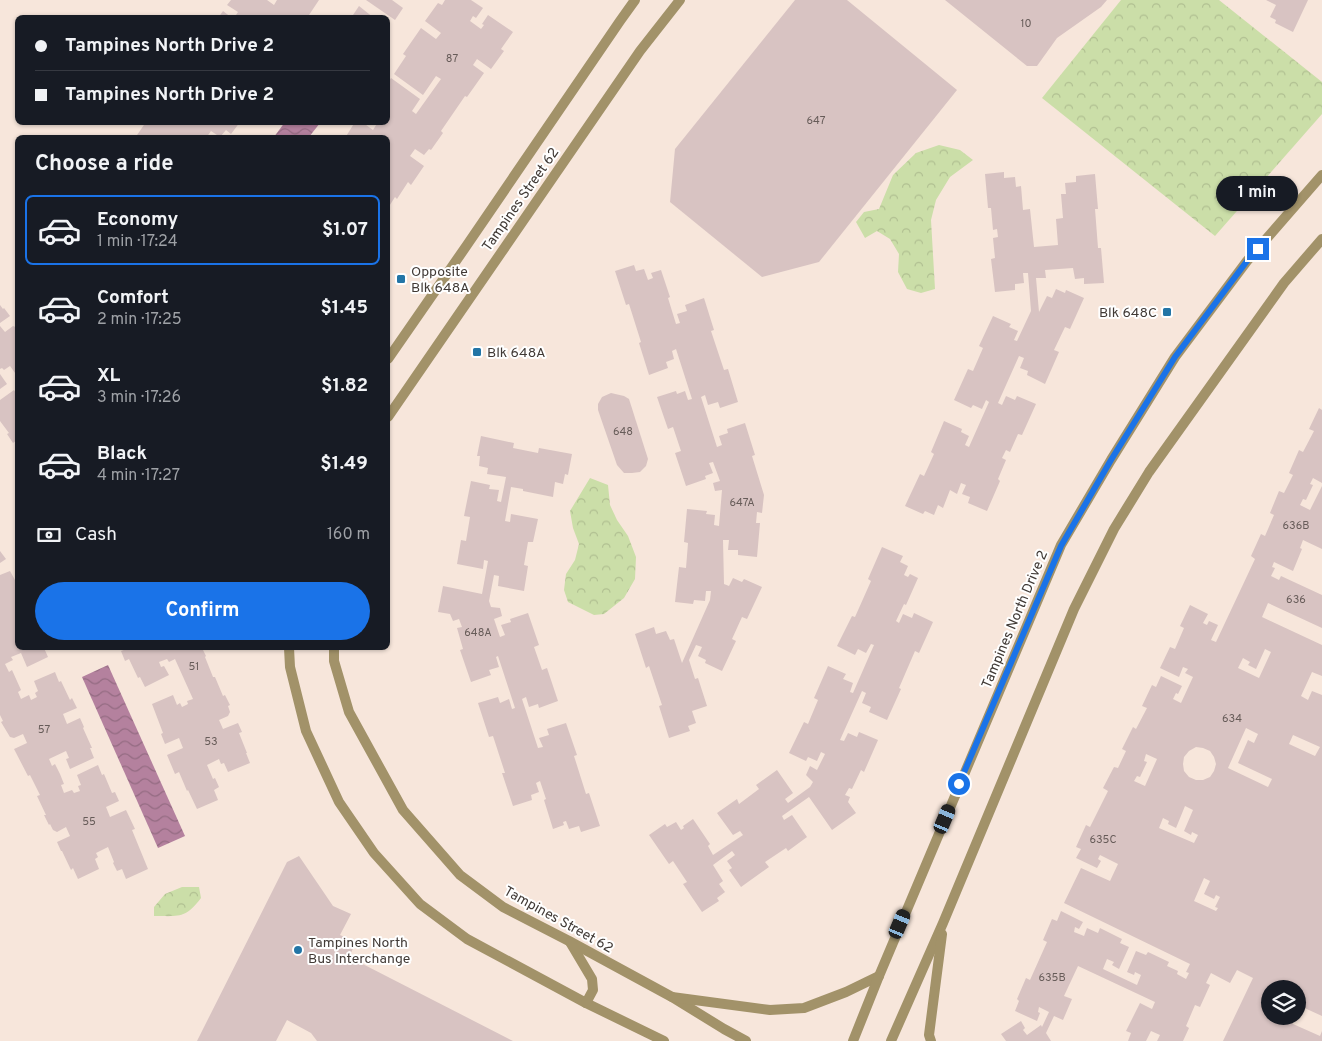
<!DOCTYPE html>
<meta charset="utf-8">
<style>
:root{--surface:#171b24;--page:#242831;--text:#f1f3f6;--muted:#9ea1a6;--line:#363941;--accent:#1a73e8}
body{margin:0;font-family:Overpass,sans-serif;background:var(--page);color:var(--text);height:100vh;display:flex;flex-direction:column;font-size:19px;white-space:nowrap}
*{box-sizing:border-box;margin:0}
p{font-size:16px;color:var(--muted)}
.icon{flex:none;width:28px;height:28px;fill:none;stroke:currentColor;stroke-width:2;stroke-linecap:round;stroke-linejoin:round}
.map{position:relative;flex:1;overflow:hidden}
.details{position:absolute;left:15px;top:135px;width:375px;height:515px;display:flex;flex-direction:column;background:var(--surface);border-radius:8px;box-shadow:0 1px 4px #0004}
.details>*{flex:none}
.guide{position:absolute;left:15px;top:15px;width:375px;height:110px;border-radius:8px;box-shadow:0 1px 4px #0004;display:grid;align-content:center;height:110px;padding:0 20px;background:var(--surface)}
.buttons{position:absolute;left:1261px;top:980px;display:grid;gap:10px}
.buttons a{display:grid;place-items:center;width:45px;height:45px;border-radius:50%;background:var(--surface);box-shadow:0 1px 4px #0004;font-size:25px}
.end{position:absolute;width:22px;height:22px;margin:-11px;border:6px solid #1a73e8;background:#fff;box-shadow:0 0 0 2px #fff}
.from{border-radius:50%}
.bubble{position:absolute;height:35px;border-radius:18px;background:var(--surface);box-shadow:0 1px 4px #0004;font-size:16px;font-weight:700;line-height:35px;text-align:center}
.car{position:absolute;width:15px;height:30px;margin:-15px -8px;border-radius:6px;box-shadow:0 0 4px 1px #0007;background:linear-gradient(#222 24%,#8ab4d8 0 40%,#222 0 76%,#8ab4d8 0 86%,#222 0)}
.guide b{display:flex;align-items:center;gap:18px;height:48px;font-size:19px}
.guide b+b{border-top:1px solid var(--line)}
.guide i{width:12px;height:12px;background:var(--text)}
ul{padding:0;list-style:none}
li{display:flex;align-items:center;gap:15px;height:70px;margin:0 10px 8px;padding:0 10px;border:2px solid transparent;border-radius:8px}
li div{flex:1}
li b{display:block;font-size:19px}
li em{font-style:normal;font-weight:700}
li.on{border-color:var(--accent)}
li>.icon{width:45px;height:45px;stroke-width:1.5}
h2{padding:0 20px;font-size:22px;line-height:60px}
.pay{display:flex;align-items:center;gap:12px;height:55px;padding:0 20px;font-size:19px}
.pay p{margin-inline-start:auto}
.button{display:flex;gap:10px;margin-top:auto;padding:10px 20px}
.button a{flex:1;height:58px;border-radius:30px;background:var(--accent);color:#fff;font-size:20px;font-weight:700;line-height:58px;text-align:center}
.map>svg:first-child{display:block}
.forest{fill:url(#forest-crowns)}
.water{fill:url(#water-waves)}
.building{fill:#d8c3c2;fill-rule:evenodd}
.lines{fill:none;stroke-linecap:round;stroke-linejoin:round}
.minor{stroke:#a29269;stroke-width:10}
.tertiary{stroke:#a29269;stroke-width:10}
.route{stroke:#1a73e8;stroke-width:6}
.poi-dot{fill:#2375a6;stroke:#fff;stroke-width:2}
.labels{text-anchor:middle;stroke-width:4;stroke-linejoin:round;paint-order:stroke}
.number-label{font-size:11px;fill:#675c59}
.street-label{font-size:14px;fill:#413a36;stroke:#fff}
.poi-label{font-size:14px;fill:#413a36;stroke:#fff;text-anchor:start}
</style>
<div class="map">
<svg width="1322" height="1041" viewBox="0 0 1322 1041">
<defs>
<pattern id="forest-crowns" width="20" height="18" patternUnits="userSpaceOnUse" patternTransform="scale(1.25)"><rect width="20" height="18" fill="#cbdea8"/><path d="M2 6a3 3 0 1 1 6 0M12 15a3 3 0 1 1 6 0" fill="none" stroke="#b0bf91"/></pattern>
<pattern id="water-waves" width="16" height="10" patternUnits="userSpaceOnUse" patternTransform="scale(1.25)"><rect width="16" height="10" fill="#b4819e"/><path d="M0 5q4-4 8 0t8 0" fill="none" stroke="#946b82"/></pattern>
</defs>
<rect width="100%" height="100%" fill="#f7e6db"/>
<g class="forest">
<path d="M1121 0H1219L1322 82V114L1215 236 1042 98Z"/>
<path d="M939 145 960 150 973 160 950 177 936 200 931 220 935 289 921 293 907 289 898 272 899 254 890 239 877 231 865 238 856 222 864 212 879 209 893 175 916 153Z"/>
<path d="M590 478 608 485 610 505 617 520 628 536 636 557 635 579 624 598 604 614 594 615 568 602 564 590 566 574 575 560 579 544 573 528 570 511Z"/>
<path d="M182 887H199L201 898C185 919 179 916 154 916V907L165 894Z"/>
</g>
<g class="water">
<path d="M285 122H320V123L309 137H274Z"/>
<path d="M108 665 185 836 158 848 82 677Z"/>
</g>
<g class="building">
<path d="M231 0H267L274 5 277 0H319L307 18H234L238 12 227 5Z"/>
<path d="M366 0H392L403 8 395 20Z"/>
<path d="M445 0H471L483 8 476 18 473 16 470 21 481 29 484 25 482 24 488 15 513 32 501 49 504 51 491 69 477 59 473 65 484 73 467 97 465 96 441 131 443 133 431 150 429 149 424 155 415 149 410 156 424 166 411 185 408 182 397 199 395 197 388 208V138H345L355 122H362L373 130 378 122H388V83L391 78 420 99 412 111 416 114 441 79 436 76 423 95 394 74 406 56 403 54 421 28 436 39 441 33 425 21 438 3 442 5Z"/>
<path d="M795 0H847L957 90 819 262 762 277 670 202 675 149Z"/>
<path d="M945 0H1107L1101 7 1057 38 1037 66H1027Z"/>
<path d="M1266 0H1308L1293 32 1275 23 1276 20 1270 17 1276 5Z"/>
<path d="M359 6 374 18H351Z"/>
<path d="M223 11 232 18H218Z"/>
<path d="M146 122H240L231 134 226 130 220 137 211 131 206 138H135Z"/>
<path d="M1004 172V178L1015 177 1016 187 1021 186 1023 210 1030 209 1034 247 1058 245 1056 219 1063 218 1061 194H1066L1065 183 1076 182V176L1095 174 1098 209H1095L1098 248H1101L1104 283 1084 284V278L1075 279 1073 268 1045 270 1046 278H1036L1039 312 1047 296 1052 298 1056 289 1065 293 1066 290 1084 298 1070 329 1065 327 1054 350 1059 352 1045 384 1027 375 1028 371 1020 368 1024 358 1019 356 998 403 1002 405 1006 396 1015 400 1017 396 1036 404 1022 435 1018 434 1010 452 1006 450 1002 458 1006 460 998 479 1000 481 987 511 968 503 970 497 962 494 966 485 961 483 957 494 950 490 943 508 938 505 934 515 925 511 923 514 905 506 920 474 924 476 934 454 931 452 944 421 962 429 961 432 969 436 965 445 969 447 989 402 986 400 982 409 973 405 971 408 954 400 968 369 973 371 983 348 979 346 993 316 1011 324 1009 327 1018 331 1014 340 1017 341 1031 311 1028 273H1023L1024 283 1015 284V290L995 292 991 259 995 258 993 238 998 237 997 229 993 230 991 208H988L985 174Z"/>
<path d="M634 265 636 271 644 269 648 280 653 278 651 273 661 270 670 297 668 298 676 324 680 323 677 314 687 311 685 305 704 298 714 330 711 331 724 370 728 369 738 402 720 408 718 402 708 405 705 395 701 397 717 447 722 445 719 436 728 433 727 429 745 423 755 455 752 456 764 495 762 513 757 512 756 523H760L757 557 738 555V550H728L729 540H723L724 584 729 586 733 578 742 582 744 579 762 587 747 619 742 617 732 639 736 641 722 671 705 663 706 660 698 656 702 647 696 645 689 660 695 679 698 678 707 706 692 711 696 723 688 726 690 731 669 738 659 706 662 705 649 666 646 668 635 634 654 627 656 634 666 631 670 640 674 639 682 663 710 600 711 591H706L705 601 694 600 693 604 675 602 679 567 686 568 688 543 684 542 687 509 707 511 706 514 715 515 714 525 719 526 722 490 715 491 713 483 720 481 713 462 709 463 713 473 705 476 706 479 686 486 675 453 681 451 673 427 668 429 657 397 676 391 677 394 685 391 688 400 692 399 676 349 672 351 674 359 666 362 668 368 649 375 639 343 641 342 629 304 626 305 615 271Z"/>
<path d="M0 305 3 309 4 308 10 316 0 323Z"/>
<path d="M0 326 5 332 13 326 18 328V377L10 366 4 370 2 368 0 369Z"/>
<path d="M0 374 7 384 0 389Z"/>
<path d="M14 390 18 396V439L13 443 7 434 9 433 0 421V400Z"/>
<path d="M611 393 624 396 629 399 648 459 646 466 640 472 632 473H624L617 465 598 410V404L602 397Z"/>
<path d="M1319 408 1322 410V483L1313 478 1310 484 1313 485 1306 500 1303 499 1300 505 1310 510 1322 486V549L1303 540 1300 548 1302 549 1293 571 1274 562 1272 567 1275 568 1271 576 1279 580 1281 576 1322 595V628L1268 603 1262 617 1322 645V676L1312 672 1301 696 1308 700 1312 691 1322 695V1016L1298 1005V989H1270V1016H1290L1293 1024 1320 1036 1322 1031V1041H1223L1253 978 1237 970 1230 983 1211 973 1206 983 1210 985 1200 1007 1195 1005 1186 1026 1189 1028 1183 1041H1157L1160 1035 1151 1031 1146 1041H1128L1131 1033 1126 1031 1140 1003 1152 1009 1155 1002 1078 966 1064 996 1072 999 1063 1020 1054 1016 1046 1033 1051 1041H1006L1001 1034 1021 1021 1025 1028 1023 1030 1027 1035 1041 1025 1042 1027 1049 1012 1039 1007 1038 1012 1040 1013 1037 1021 1015 1011 1019 1001 1017 999 1026 978 1030 980 1047 942 1043 940 1052 919 1057 921 1061 911 1083 922 1079 929 1075 927 1074 932 1084 936 1087 928 1098 933 1100 928 1122 939 1120 943 1129 947 1119 969 1112 965 1114 962 1107 959 1103 969 1137 985 1141 975 1135 972 1134 975 1127 972 1136 951 1146 955 1148 952 1169 962 1167 966 1178 971 1177 974 1186 979 1189 973 1186 972 1190 964 1064 903 1081 868 1110 881 1118 864 1100 855 1098 859 1101 861 1097 868 1076 858 1081 849 1076 847 1086 825 1090 827 1108 791 1103 788 1114 767 1118 768 1126 751 1122 749 1133 727 1136 729 1147 708 1142 706 1152 685 1156 687 1161 676 1182 686 1178 694 1176 693 1173 699 1181 703 1193 677 1185 673 1188 669 1183 667 1179 677 1160 668 1170 647 1175 649 1184 628 1180 626 1190 605 1208 614 1203 623 1207 625 1209 621 1218 625 1211 640 1216 642 1255 559 1251 556 1261 534 1265 536 1274 515 1270 513 1279 491 1284 493 1293 475 1289 473 1299 450 1303 452 1314 431 1309 429ZM1265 649 1271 652 1259 678 1238 668 1243 658 1250 662 1248 665 1256 669ZM1246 728 1258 734 1254 743 1248 740 1238 763 1272 779 1268 787 1228 768ZM1293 735 1320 747 1315 756 1289 744ZM1196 747 1203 748 1210 751 1214 757 1216 764 1214 771 1210 777 1203 780H1196L1189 777 1184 771 1183 764 1184 757 1189 751ZM1146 754 1157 759 1145 786 1134 781 1137 776 1140 777 1147 762 1144 761ZM1185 806 1193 810 1184 831 1191 835 1192 832 1198 835 1194 843 1159 828 1163 818 1169 821 1168 824 1176 828ZM1204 878 1210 881 1204 894 1214 899 1216 895 1220 897 1215 907 1218 908 1216 911 1194 901Z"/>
<path d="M481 436 514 443 513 448 538 453 539 448 572 454 568 475 565 474 563 484 555 482 553 497 523 491V489L511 487 505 521 510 522 511 514 538 519 533 542H528L524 565 528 566 524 591 498 586 499 576 494 575 489 601 491 607 500 608 502 616 494 619 500 637 505 635 501 625 511 622 510 619 528 613 539 645 534 647 542 670 547 668 558 701 539 708 538 704 529 707 526 697 522 699 538 748 543 747 539 738 549 735 547 729 566 723 577 755 574 756 586 794 589 793 600 826 581 832 579 826 569 829 566 821 563 822 564 825 553 829 544 800 546 799 540 781 536 783 539 792 531 795 532 800 513 806 502 773H505L493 736 489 737 478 703 498 697 500 703 509 699 512 709 515 708 498 656 496 657 499 667 489 670 491 675 471 682 460 650 463 649 457 628 462 627 459 619 453 621 450 614 438 612 443 586 482 594 488 561 484 560 483 569 457 564 461 540 466 541 470 517 464 516 471 481 490 485 489 489 499 490 497 501 501 502 506 477 487 474 488 468 479 466 480 456H477Z"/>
<path d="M882 547 903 556 900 562 908 566 904 575 908 577 910 574 918 578 906 605 904 604 896 621 899 623 903 614 912 618 914 613 933 622 919 653 915 651 899 688 901 689 887 720 869 712 871 707 862 703 866 693 862 691 840 740 844 741 848 733 857 737 859 732 878 740 864 772 861 770 852 789 849 788 845 795 850 797 848 802 856 813 832 830 809 797 782 816 784 820 792 815 807 837 788 851 786 848 765 862 769 867 741 887 729 870 732 868 727 861 735 855 732 851 713 865 723 881 719 884 725 892 717 898 719 901 702 912 683 884 687 882 673 861 669 864 649 835 665 824 667 827 676 822 681 830 684 828 683 826 693 819 710 844 708 846 713 855 743 835 740 831 733 835 717 813 737 799 739 804 759 789 756 785 777 770 793 793 785 799 788 803 810 787 813 782 806 775 810 766 817 770 825 754 821 752 817 761 808 757 806 761 789 753 804 722 808 724 818 700 814 698 828 666 846 674 843 679 853 683 850 692 853 693 874 645 871 644 866 653 858 649 855 655 837 646 852 616 855 617 871 581 868 579Z"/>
<path d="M0 551 6 559 0 563Z"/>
<path d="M10 571 15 580 16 579 18 582V648H44L48 657 27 667 21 653 11 657 13 660 5 664 9 672 12 670 21 690 18 692 21 699 29 695 31 700 37 697 35 693 38 691 34 681 55 672 59 682 61 681 70 700 72 698 77 708 63 714 67 724 80 718 84 727 83 728 92 748H90L94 758 70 769 66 759 69 758 66 751 49 759 52 766 55 764 60 774 64 784 61 785 64 793 72 790 74 793 80 791 78 786 81 785 77 775 98 765 102 775 104 774 112 793 115 792 119 801 106 807 110 817 126 810 135 829 132 830 148 869 126 879 122 869 117 871 113 863 114 862 108 847 96 853 98 857 95 859 99 869 78 879 73 868 71 870 62 851H61L57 842 70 836 66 827 57 832 53 830 50 824 49 825 44 815H46L37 796 40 795 30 775 28 776 14 749 27 743 23 734 14 738 10 737 1 722 3 721 0 715V575Z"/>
<path d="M129 648H202L206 656 205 657 213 677H215L223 696 225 695 230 705 228 706 230 712 228 716 219 720 223 729 238 723 242 732 239 733 247 753H246L250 763 228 772 224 763 221 764 219 759 207 765 213 779 215 778 219 787 214 790 218 800 197 809 188 790 187 791 179 772 175 774 167 755 183 748 179 738 165 744 161 734 163 733 152 704 173 695 177 705 180 703 182 707 188 704 187 701 193 699 175 659 169 662 167 659 159 662 161 667 164 666 169 675 145 687 140 677 138 678 129 659 125 661 121 651Z"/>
<path d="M299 856 333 906 351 914 340 935 356 942 349 957 513 1041H317L311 1033 287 1020 276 1041H197L287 862Z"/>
</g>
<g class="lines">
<g class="minor">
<path d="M388 359 467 245 620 21 635 0"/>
<path d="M388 417 640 51 680 0"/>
<path d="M289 648 290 667 306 731 339 802 374 853 420 904 467 939 586 1003 664 1041"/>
<path d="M334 648V661L349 712 403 810 460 875 503 907 569 941 672 997 724 1029 746 1041"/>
<path d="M570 942 592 979 593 990 586 1003"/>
</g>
<g class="tertiary">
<path d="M672 997 770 1010 804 1008 846 992 879 976"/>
<path d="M853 1041 879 976 1061 545 1111 460 1175 357 1247 261 1322 175"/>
<path d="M891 1041 943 923 1074 609 1114 529 1149 472 1284 283 1322 239"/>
<path d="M931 1041 929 1035 942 934"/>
</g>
</g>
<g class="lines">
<path class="route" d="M959 784 1061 546 1111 460 1175 357 1247 261 1258 249"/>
</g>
<g class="poi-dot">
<rect x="396" y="274" width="10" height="10" rx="2.5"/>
<rect x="1162" y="307" width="10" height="10" rx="2.5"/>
<rect x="472" y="347" width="10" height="10" rx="2.5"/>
<circle cx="298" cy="950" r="5"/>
</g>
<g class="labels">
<g class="number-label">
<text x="1026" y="27">10</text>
<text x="452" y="62">87</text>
<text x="816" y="124">647</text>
<text x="623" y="435">648</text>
<text x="742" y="506">647A</text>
<text x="1296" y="529">636B</text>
<text x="1296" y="603">636</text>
<text x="478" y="636">648A</text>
<text x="194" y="670">51</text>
<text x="1232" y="722">634</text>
<text x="44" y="733">57</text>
<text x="211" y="745">53</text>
<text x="89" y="825">55</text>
<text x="1103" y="843">635C</text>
<text x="1052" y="981">635B</text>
</g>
<g class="street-label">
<text transform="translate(520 199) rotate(-55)" y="5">Tampines Street 62</text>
<text transform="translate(1014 619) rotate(-67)" y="5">Tampines North Drive 2</text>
<text transform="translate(559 919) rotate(29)" y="5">Tampines Street 62</text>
</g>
<g class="poi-label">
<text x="411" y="276">Opposite<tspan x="411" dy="16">Blk 648A</tspan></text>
<text x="1157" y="317" text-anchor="end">Blk 648C</text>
<text x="487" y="357">Blk 648A</text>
<text x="308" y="947">Tampines North<tspan x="308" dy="16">Bus Interchange</tspan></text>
</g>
</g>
</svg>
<div class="buttons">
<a><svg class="icon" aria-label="layers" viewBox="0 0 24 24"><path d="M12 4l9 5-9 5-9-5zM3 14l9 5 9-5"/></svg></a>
</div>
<i class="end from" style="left:959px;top:784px"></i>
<i class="end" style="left:1258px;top:249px"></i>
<div class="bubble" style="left:1216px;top:176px;width:82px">1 min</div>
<i class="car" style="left:945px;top:819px;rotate:23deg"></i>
<i class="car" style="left:900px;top:924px;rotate:23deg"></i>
<div class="guide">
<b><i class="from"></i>Tampines North Drive 2</b>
<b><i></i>Tampines North Drive 2</b>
</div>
<section class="details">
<h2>Choose a ride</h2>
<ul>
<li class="on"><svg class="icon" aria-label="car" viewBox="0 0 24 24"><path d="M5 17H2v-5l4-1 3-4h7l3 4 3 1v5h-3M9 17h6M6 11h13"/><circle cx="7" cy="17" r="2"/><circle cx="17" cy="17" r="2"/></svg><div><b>Economy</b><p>1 min · 17:24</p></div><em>$1.07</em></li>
<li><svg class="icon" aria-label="car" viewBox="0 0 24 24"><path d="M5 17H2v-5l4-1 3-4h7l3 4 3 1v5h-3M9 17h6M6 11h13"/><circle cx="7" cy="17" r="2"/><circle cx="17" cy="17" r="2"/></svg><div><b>Comfort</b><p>2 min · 17:25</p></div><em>$1.45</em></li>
<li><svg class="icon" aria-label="car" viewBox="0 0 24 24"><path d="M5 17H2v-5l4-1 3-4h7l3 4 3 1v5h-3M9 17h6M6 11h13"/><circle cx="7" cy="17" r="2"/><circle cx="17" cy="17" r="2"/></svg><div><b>XL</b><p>3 min · 17:26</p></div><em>$1.82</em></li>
<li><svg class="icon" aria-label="car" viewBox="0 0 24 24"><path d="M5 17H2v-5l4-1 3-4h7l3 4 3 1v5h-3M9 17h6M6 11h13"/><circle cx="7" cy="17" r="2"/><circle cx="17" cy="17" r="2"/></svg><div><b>Black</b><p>4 min · 17:27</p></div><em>$1.49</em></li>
</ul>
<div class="pay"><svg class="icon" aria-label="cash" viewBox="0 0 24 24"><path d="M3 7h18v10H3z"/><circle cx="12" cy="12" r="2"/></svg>Cash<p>160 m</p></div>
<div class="button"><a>Confirm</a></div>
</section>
</div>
